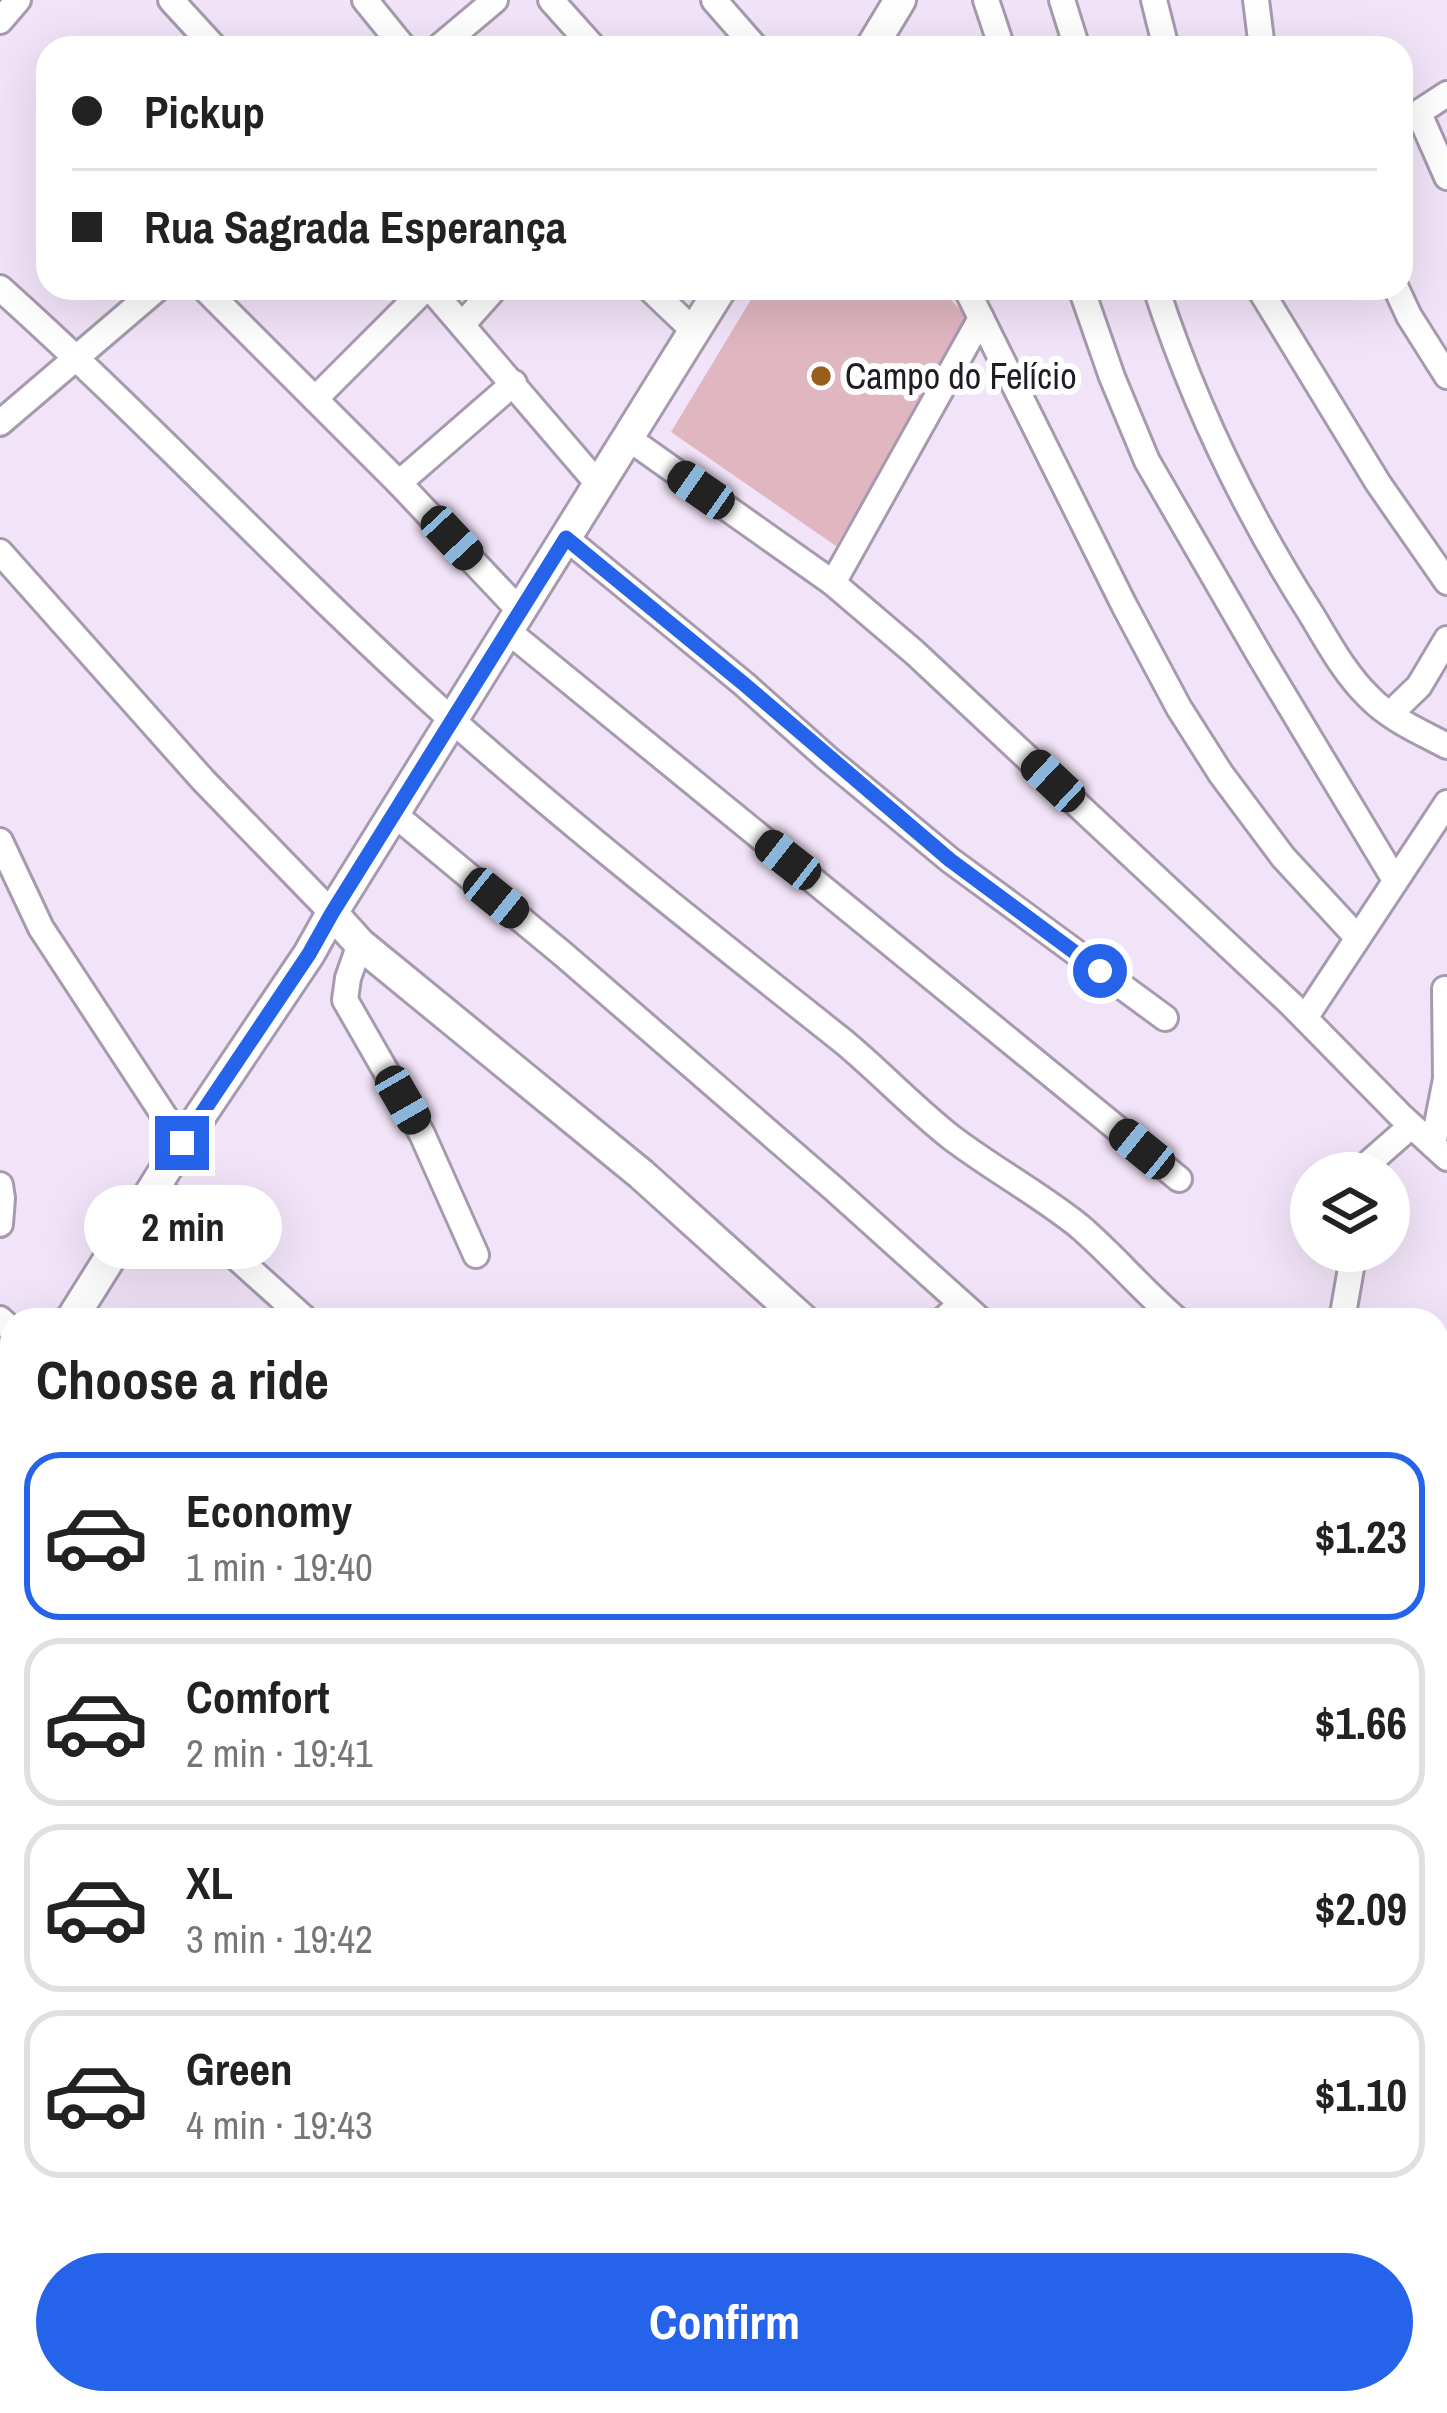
<!DOCTYPE html>
<meta charset="utf-8">
<style>
:root{--surface:#fff;--page:#f2f2f2;--text:#222;--muted:#767676;--line:#e0e0e0;--accent:#2563eb}
body{margin:0;font-family:"Archivo Narrow",sans-serif;background:var(--page);color:var(--text);height:100vh;display:flex;flex-direction:column;font-size:45px;white-space:nowrap}
*{box-sizing:border-box;margin:0}
p{font-size:39px;color:var(--muted)}
.icon{flex:none;width:66px;height:66px;fill:none;stroke:currentColor;stroke-width:2;stroke-linecap:round;stroke-linejoin:round}
.map{position:relative;flex:1;overflow:hidden}
.drawer{position:absolute;left:0px;top:1308px;width:1449px;height:1107px;display:flex;flex-direction:column;background:var(--surface);border-radius:36px 36px 0 0;box-shadow:0 12px 48px #0002}
.drawer>*{flex:none}
.hud{position:absolute;left:36px;top:36px;width:1377px;height:264px;border-radius:36px;box-shadow:0 12px 48px #0002;display:grid;align-content:center;height:264px;padding:0 36px;background:var(--surface)}
.fabs{position:absolute;left:1290px;top:1152px;display:grid;gap:24px}
.fabs a{display:grid;place-items:center;width:120px;height:120px;border-radius:50%;background:var(--surface);box-shadow:0 12px 48px #0002;font-size:60px}
.end{position:absolute;width:54px;height:54px;margin:-27px;border:15px solid #2563eb;background:#fff;box-shadow:0 0 0 6px #fff}
.from{border-radius:50%}
.bubble{position:absolute;height:84px;border-radius:42px;background:var(--surface);box-shadow:0 12px 48px #0002;font-size:39px;font-weight:800;line-height:84px;text-align:center}
.car{position:absolute;width:36px;height:72px;margin:-36px -18px;border-radius:15px;box-shadow:0 0 9px 3px #0007;background:linear-gradient(#222 24%,#8ab4d8 0 40%,#222 0 76%,#8ab4d8 0 86%,#222 0)}
.hud b{display:flex;align-items:center;gap:42px;height:114px;font-size:45px}
.hud b+b{border-top:3px solid var(--line)}
.hud i{width:30px;height:30px;background:var(--text)}
ul{padding:0;list-style:none}
li{display:flex;align-items:center;gap:36px;height:168px;margin:0 24px 18px;padding:0 12px;border:6px solid var(--line);border-radius:36px}
li div{flex:1}
li b{display:block;font-size:45px}
li em{font-style:normal;font-weight:800}
li.current{border-color:var(--accent)}
li>.icon{width:108px;height:108px;stroke-width:1.5}
h2{padding:0 36px;font-size:54px;line-height:144px}
.action{display:flex;gap:24px;margin-top:auto;padding:24px 36px}
.action a{flex:1;height:138px;border-radius:72px;background:var(--accent);color:#fff;font-size:48px;font-weight:800;line-height:138px;text-align:center}
.map>svg:first-child{display:block}
.green{fill:#e0b6c1}
.lines{fill:none;stroke-linecap:round;stroke-linejoin:round}
.service-casing{stroke:#a89aae;stroke-width:18}
.minor-casing{stroke:#a89aae;stroke-width:30}
.tertiary-casing{stroke:#a89aae;stroke-width:36}
.service{stroke:#fff;stroke-width:12}
.minor{stroke:#fff;stroke-width:24}
.tertiary{stroke:#fff;stroke-width:30}
.route{stroke:#2563eb;stroke-width:15}
.poi-dot{fill:#975f1a;stroke:#fff;stroke-width:4.5}
.labels{text-anchor:middle;stroke-width:12;stroke-linejoin:round;paint-order:stroke}
.poi-label{font-size:36px;fill:#211b23;stroke:#fff;text-anchor:start}
</style>
<div class="map">
<svg width="1447" height="2413" viewBox="0 0 1447 2413">
<rect width="100%" height="100%" fill="#f2e4f8"/>
<path class="green" d="M758 288H940L970 320 836 546 671 432Z"/>
<g class="lines">
<g class="service-casing">
<g id="service">
<path d="M903 2403 911 2413"/>
<path d="M1229 2413 1240 2403"/>
</g>
</g>
<g class="minor-casing">
<g id="minor">
<path d="M171 0 215 48"/>
<path d="M365 0 404 48"/>
<path d="M551 0 594 48"/>
<path d="M714 0 756 48"/>
<path d="M986 0 1002 48"/>
<path d="M1062 0 1077 48"/>
<path d="M1154 0 1166 48"/>
<path d="M1256 0 1262 48"/>
<path d="M0 21 18 0"/>
<path d="M438 48 495 0"/>
<path d="M1447 94 1421 111V118L1447 177"/>
<path d="M0 288C155 427 297 581 452 720 578 832 712 937 844 1042 881 1073 914 1108 952 1138 993 1169 1039 1194 1079 1226 1113 1255 1142 1290 1177 1320"/>
<path d="M204 288 399 483 520 611"/>
<path d="M430 288 599 485"/>
<path d="M649 288 694 331"/>
<path d="M966 288 1124 605 1179 708 1221 774 1283 857 1357 937"/>
<path d="M1081 288 1112 377 1147 461 1260 656 1395 880"/>
<path d="M1156 288C1193 402 1246 512 1311 614 1328 642 1345 674 1369 697 1390 719 1421 732 1447 746"/>
<path d="M1259 288 1378 483 1447 582"/>
<path d="M1396 288 1409 316 1447 376"/>
<path d="M462 325 495 288"/>
<path d="M315 399 426 288"/>
<path d="M0 423 158 288"/>
<path d="M628 438 833 583 914 652 1291 1004 1400 1115 1447 1158"/>
<path d="M399 483 514 383"/>
<path d="M566 538 744 684 827 758 950 860 1165 1018"/>
<path d="M0 552 203 780 332 913"/>
<path d="M833 583 981 318"/>
<path d="M508 631 1179 1179"/>
<path d="M1390 714 1419 686 1447 639"/>
<path d="M394 814 564 955 833 1188 980 1320"/>
<path d="M0 841 41 928 182 1143"/>
<path d="M360 944 348 978 345 1000 422 1134 476 1255"/>
<path d="M1305 1018 1447 803"/>
<path d="M1433 1145 1446 1079 1445 989"/>
<path d="M1362 1173 1370 1162 1411 1126"/>
<path d="M0 1185 2 1198 0 1224"/>
<path d="M156 1185 306 1320"/>
<path d="M0 1319 12 1330"/>
<path d="M943 1320 961 1304"/>
<path d="M1342 1320 1354 1251"/>
<path d="M1437 1735 1447 1732"/>
<path d="M1437 1804 1447 1814"/>
<path d="M0 1820 12 1812"/>
<path d="M0 1979 12 1990"/>
<path d="M0 2290 12 2305"/>
<path d="M709 2403 716 2413"/>
<path d="M21 2413 23 2403"/>
<path d="M261 2413 277 2403"/>
</g>
</g>
<g class="tertiary-casing">
<g id="tertiary">
<path d="M871 48 900 0"/>
<path d="M332 913 360 944 641 1174 803 1320"/>
<path d="M71 1320 182 1143 309 954 332 913 721 288"/>
<path d="M0 1425 12 1408"/>
<path d="M0 1903 12 1956"/>
<path d="M1437 2146 1447 2163"/>
<path d="M315 2403 321 2413"/>
</g>
</g>
<use href="#service" class="service"/>
<use href="#minor" class="minor"/>
<use href="#tertiary" class="tertiary"/>
</g>
<g class="lines">
<path class="route" d="M182 1143 309 954 332 913 566 538 744 684 950 860 1100 971"/>
</g>
<circle class="poi-dot" cx="821" cy="376" r="12"/>
<g class="labels">
<g class="poi-label">
<text x="845" y="389">Campo do Felício</text>
</g>
</g>
</svg>
<div class="fabs">
<a><svg class="icon" aria-label="layers" viewBox="0 0 24 24"><path d="M12 4l9 5-9 5-9-5zM3 14l9 5 9-5"/></svg></a>
</div>
<i class="end from" style="left:1100px;top:971px"></i>
<i class="end" style="left:182px;top:1143px"></i>
<div class="bubble" style="left:84px;top:1185px;width:198px">2 min</div>
<i class="car" style="left:701px;top:490px;rotate:305deg"></i>
<i class="car" style="left:452px;top:538px;rotate:137deg"></i>
<i class="car" style="left:1053px;top:781px;rotate:313deg"></i>
<i class="car" style="left:788px;top:860px;rotate:308deg"></i>
<i class="car" style="left:496px;top:898px;rotate:129deg"></i>
<i class="car" style="left:403px;top:1100px;rotate:150deg"></i>
<i class="car" style="left:1142px;top:1149px;rotate:309deg"></i>
<div class="hud">
<b><i class="from"></i>Pickup</b>
<b><i></i>Rua Sagrada Esperança</b>
</div>
<section class="drawer">
<h2>Choose a ride</h2>
<ul>
<li class="current"><svg class="icon" aria-label="car" viewBox="0 0 24 24"><path d="M5 17H2v-5l4-1 3-4h7l3 4 3 1v5h-3M9 17h6M6 11h13"/><circle cx="7" cy="17" r="2"/><circle cx="17" cy="17" r="2"/></svg><div><b>Economy</b><p>1 min · 19:40</p></div><em>$1.23</em></li>
<li><svg class="icon" aria-label="car" viewBox="0 0 24 24"><path d="M5 17H2v-5l4-1 3-4h7l3 4 3 1v5h-3M9 17h6M6 11h13"/><circle cx="7" cy="17" r="2"/><circle cx="17" cy="17" r="2"/></svg><div><b>Comfort</b><p>2 min · 19:41</p></div><em>$1.66</em></li>
<li><svg class="icon" aria-label="car" viewBox="0 0 24 24"><path d="M5 17H2v-5l4-1 3-4h7l3 4 3 1v5h-3M9 17h6M6 11h13"/><circle cx="7" cy="17" r="2"/><circle cx="17" cy="17" r="2"/></svg><div><b>XL</b><p>3 min · 19:42</p></div><em>$2.09</em></li>
<li><svg class="icon" aria-label="car" viewBox="0 0 24 24"><path d="M5 17H2v-5l4-1 3-4h7l3 4 3 1v5h-3M9 17h6M6 11h13"/><circle cx="7" cy="17" r="2"/><circle cx="17" cy="17" r="2"/></svg><div><b>Green</b><p>4 min · 19:43</p></div><em>$1.10</em></li>
</ul>
<div class="action"><a>Confirm</a></div>
</section>
</div>
